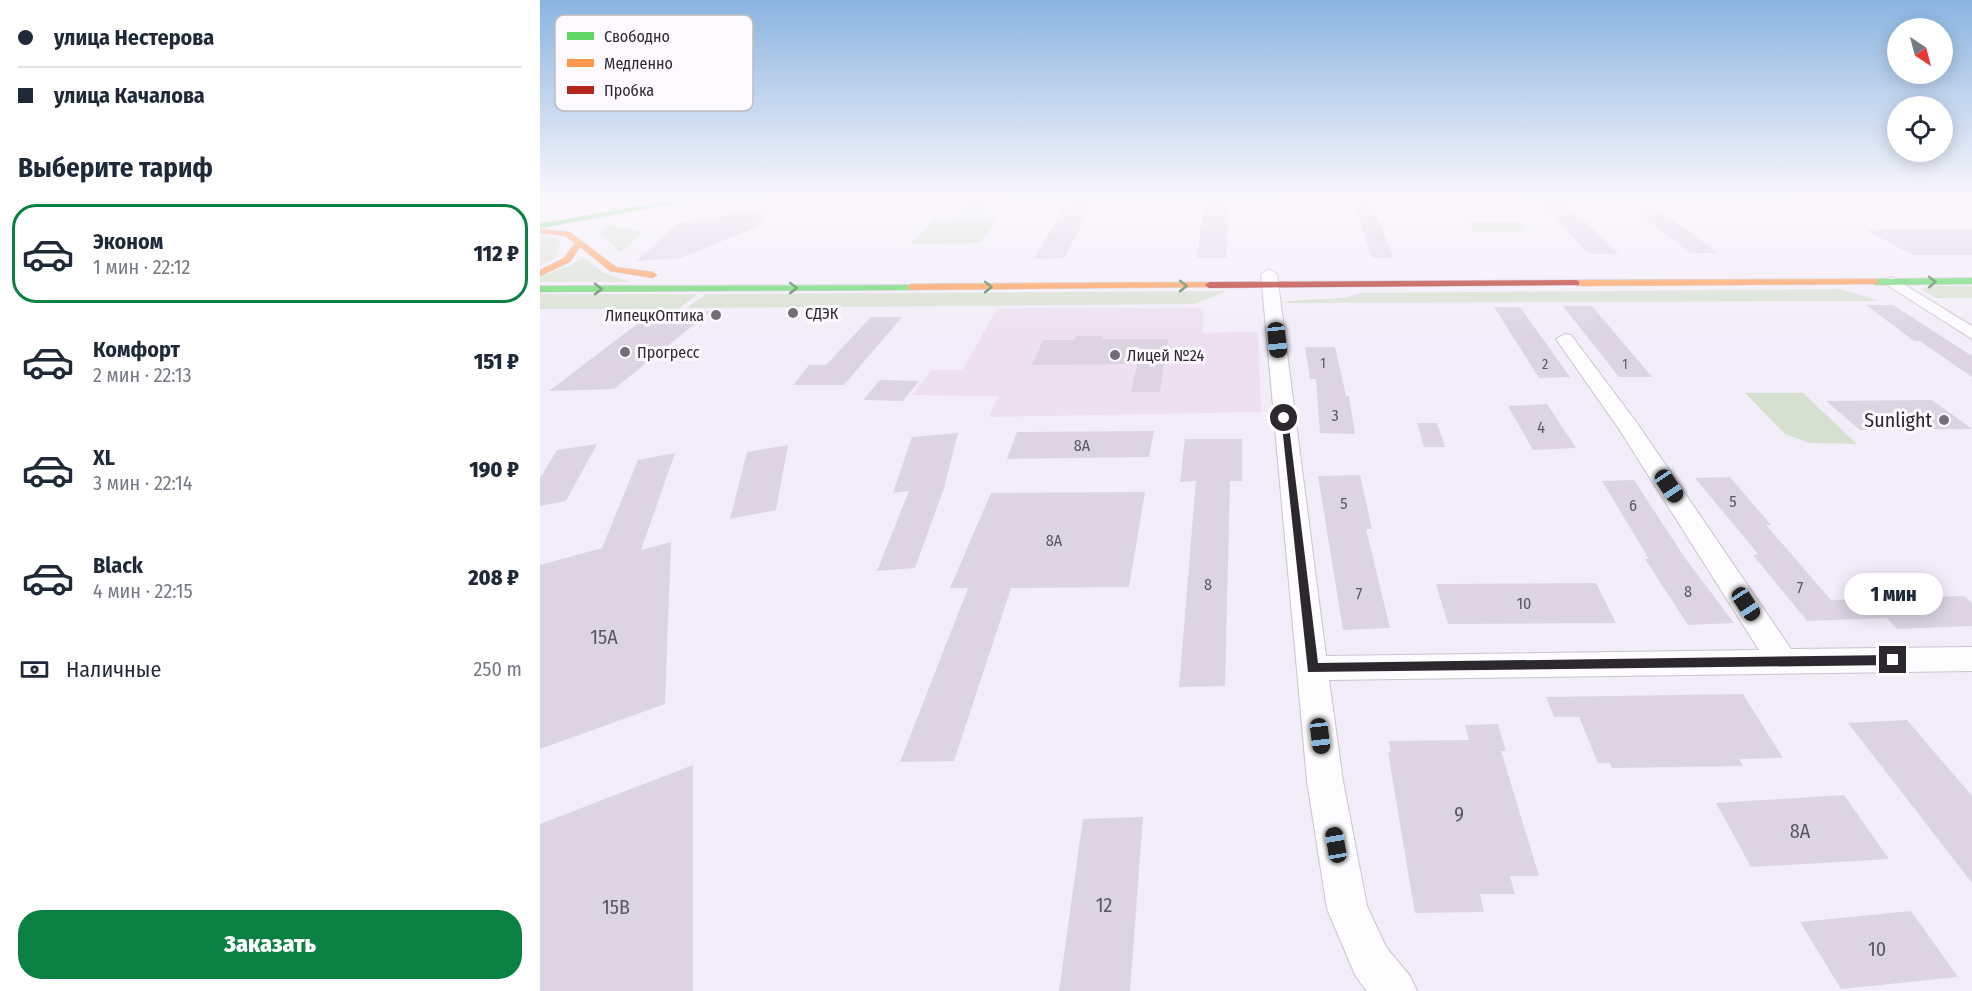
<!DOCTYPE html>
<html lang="ru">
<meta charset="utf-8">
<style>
:root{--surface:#fff;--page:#f2f2f3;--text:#1f2937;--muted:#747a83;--line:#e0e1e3;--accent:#0b8043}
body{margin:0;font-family:"Fira Sans Condensed",sans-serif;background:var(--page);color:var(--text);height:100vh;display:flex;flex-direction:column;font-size:22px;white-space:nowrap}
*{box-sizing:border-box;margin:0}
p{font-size:20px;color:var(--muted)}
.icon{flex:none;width:33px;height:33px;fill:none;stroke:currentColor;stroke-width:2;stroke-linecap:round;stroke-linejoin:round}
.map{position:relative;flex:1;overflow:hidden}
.side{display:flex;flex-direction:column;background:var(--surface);width:540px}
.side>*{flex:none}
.hud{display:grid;align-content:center;height:132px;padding:0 18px;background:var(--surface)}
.needle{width:39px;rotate:144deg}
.tools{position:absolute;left:1347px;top:18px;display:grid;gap:12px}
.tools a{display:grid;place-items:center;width:66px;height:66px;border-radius:50%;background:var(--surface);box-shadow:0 3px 15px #0003;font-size:30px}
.end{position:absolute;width:27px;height:27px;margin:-14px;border:8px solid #2d2830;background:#fff;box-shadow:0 0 0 3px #fff}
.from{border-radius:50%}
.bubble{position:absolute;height:42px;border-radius:21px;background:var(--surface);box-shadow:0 3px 15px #0003;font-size:20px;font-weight:800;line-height:42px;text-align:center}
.car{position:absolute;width:18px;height:36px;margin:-18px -9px;border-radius:8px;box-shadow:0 0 4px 2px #0007;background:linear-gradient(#222 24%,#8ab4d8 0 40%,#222 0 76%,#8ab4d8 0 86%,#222 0)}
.hud b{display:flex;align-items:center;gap:21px;height:57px;font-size:22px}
.hud b+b{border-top:2px solid var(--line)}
.hud i{width:15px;height:15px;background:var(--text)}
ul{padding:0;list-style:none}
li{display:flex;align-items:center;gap:18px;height:99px;margin:0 12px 9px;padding:0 6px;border:3px solid transparent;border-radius:24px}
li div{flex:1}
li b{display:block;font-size:22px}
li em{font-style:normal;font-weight:800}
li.on{border-color:var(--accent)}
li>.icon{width:54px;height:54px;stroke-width:1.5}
h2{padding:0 18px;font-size:27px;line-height:72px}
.pay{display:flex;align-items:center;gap:15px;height:66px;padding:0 18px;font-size:22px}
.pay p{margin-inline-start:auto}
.cta{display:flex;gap:12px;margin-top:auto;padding:12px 18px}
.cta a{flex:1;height:69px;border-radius:24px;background:var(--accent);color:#fff;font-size:24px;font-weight:800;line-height:69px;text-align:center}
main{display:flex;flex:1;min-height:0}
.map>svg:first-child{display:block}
.education{fill:#ede0f0}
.green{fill:#d6e0d1}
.building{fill:#dcd4e3}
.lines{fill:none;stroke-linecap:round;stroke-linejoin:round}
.street-casing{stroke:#c9c4ce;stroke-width:2}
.fast-casing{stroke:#c9c4ce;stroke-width:1}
.slow-casing{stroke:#c9c4ce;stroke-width:1}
.jam-casing{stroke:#c9c4ce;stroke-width:1}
.street{fill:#fdfcfe;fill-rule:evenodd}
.fast{fill:#63d668;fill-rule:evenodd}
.slow{fill:#ff974d;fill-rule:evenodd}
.jam{fill:#b3261e;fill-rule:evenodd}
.oneway{stroke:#457649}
.route{fill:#2d2830}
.poi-dot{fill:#726d76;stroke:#fcfafe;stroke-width:2}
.labels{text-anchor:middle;stroke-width:6;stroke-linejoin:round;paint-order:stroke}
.far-number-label{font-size:14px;fill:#5a555e}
.far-poi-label{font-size:16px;fill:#2d2830;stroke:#fcfafe;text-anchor:start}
.number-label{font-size:16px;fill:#5a555e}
.poi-label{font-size:20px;fill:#2d2830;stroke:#fcfafe;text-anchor:end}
.near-number-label{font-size:20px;fill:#5a555e}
.key{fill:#fcfafe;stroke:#bebbc0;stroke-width:1.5}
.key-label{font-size:16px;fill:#2d2830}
</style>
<main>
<section class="side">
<div class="hud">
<b><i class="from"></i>улица Нестерова</b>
<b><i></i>улица Качалова</b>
</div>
<h2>Выберите тариф</h2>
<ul>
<li class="on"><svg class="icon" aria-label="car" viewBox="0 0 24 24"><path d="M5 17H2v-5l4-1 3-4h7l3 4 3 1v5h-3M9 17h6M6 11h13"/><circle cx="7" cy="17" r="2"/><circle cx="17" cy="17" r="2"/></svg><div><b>Эконом</b><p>1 мин · 22:12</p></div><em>112 ₽</em></li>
<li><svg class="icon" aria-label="car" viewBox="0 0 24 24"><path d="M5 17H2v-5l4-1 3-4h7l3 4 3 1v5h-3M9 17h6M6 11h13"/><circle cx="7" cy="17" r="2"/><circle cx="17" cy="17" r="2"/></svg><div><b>Комфорт</b><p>2 мин · 22:13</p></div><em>151 ₽</em></li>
<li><svg class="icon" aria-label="car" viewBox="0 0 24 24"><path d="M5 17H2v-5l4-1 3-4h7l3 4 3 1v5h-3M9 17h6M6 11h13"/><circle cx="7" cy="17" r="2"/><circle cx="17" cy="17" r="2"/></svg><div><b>XL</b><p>3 мин · 22:14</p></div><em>190 ₽</em></li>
<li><svg class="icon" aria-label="car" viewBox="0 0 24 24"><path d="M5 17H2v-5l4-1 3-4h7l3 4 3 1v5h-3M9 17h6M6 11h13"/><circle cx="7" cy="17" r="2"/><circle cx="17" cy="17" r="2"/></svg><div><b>Black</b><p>4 мин · 22:15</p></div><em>208 ₽</em></li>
</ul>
<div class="pay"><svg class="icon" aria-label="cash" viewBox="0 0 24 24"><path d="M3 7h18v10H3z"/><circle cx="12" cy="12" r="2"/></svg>Наличные<p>250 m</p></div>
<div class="cta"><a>Заказать</a></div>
</section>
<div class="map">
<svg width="1432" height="991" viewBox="0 0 1432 991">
<rect width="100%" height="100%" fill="#f3edf9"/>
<path class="education" d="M458 308H664L662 333 718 332 721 412 449 417 458 396 372 395 391 370H422Z"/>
<g class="green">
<path d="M453 200 443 216 415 217 427 201Z"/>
<path d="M457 219 441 243 371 244 393 220Z"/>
<path d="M928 222H979L987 231 935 232Z"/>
<path d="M65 225 102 231V234L80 252 59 232Z"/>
<path d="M0 234 21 240 15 258 0 266Z"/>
<path d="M43 257 64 273 90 282H0V276L31 265Z"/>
<path d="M1389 286H1432V298H1396L1381 289Z"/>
<path d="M1300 289 1340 301 742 303C768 296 795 303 820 293Z"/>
<path d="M687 291 654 304 147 308 166 294Z"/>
<path d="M0 294H158L138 309H0Z"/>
<path d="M1205 393H1263L1317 444 1270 443 1245 434Z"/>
</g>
<g class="building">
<path d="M531 196H557L524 258 494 259Z"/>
<path d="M813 199H830L853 258H832Z"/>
<path d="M1022 199 1079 254H1049L996 200Z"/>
<path d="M664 200H689L686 258H657Z"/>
<path d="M1106 200 1178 253H1150L1097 212Z"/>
<path d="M232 208 217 227 140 258 97 261 138 223Z"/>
<path d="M1432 229V255H1372L1326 230Z"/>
<path d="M1326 305H1353L1432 356V377L1380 341H1374Z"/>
<path d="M1023 306H1052L1112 377H1079Z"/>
<path d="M954 307H980L1030 377 999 378Z"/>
<path d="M171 311 74 389 9 391 113 312Z"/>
<path d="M331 317H362L304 385H253L269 365H286Z"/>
<path d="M536 336H562L561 339H628L620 392H591L597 364 492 365 503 340H534Z"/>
<path d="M765 347H795L806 396H809L815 434 780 433 776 379H770Z"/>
<path d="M340 380 379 381 363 401 323 400Z"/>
<path d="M1392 400 1432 429 1320 430 1286 401Z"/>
<path d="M1007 404 1036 448 993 450 968 406Z"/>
<path d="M877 423H897L905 447H884Z"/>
<path d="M614 431 609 457 467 459 477 432Z"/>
<path d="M418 433 404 488 375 568 337 571 369 491 353 493 372 437Z"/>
<path d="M645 439H702V481H690L685 686 639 687 656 481 640 482Z"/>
<path d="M57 444 26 501 0 506V478L17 450Z"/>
<path d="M248 445 236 510 190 519 207 452Z"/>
<path d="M135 453 101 550 131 542 125 704 0 749V565L62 548 98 460Z"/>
<path d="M820 475 832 529H826L850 628 803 630 778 476Z"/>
<path d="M1190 477 1231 525H1226L1291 600 1424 596 1432 603V626L1357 629 1347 618 1267 621 1213 555 1218 554 1155 478Z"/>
<path d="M1094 480 1145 558 1194 623 1148 625 1105 559H1109L1062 481Z"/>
<path d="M605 492 589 587 471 588 414 761 360 762 428 588H410L451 493Z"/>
<path d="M1056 583 1076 623 908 624 896 584Z"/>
<path d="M1203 694 1243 758 1199 759 1203 766 1072 768 1070 763H1058L1039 717H1014L1006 697Z"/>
<path d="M1367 720 1432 796V883L1308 723Z"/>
<path d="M958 724 966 751H961L999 876H970L975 894H940L944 912 875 913 848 752H851L849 741 929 740 925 725Z"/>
<path d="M153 765V991H0V824Z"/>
<path d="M1304 795 1349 859 1211 867 1176 803Z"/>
<path d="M603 817 590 991H519L543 819Z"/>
<path d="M1371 911 1418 977 1301 989 1260 922Z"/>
</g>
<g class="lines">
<g class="street-casing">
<g id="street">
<path d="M729 269 737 274 786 656 1219 650 1079 429 1016 339 1025 334 1031 335 1097 423 1251 649 1432 647V671L789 680 803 781 827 906 846 947 870 976 877 991H827L816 977 787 909 767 781 721 274Z"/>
<path d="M1352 277 1432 326V339L1347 285 1344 282 1347 279Z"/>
</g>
</g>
<g class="fast-casing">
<g id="fast">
<path d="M158 196H174L0 228V224Z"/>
<path d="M1432 278V284L1335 285 1331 282 1335 279Z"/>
<path d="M374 285V289L371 290 0 292V286Z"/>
</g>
</g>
<g class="slow-casing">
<g id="slow">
<path d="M0 229 30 232 76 267 113 272 117 275 113 278 70 271 40 247 30 262 0 276V270L24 258 35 243 25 236 0 233Z"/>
<path d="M1335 279 1338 280V284L1036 286 1032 283 1036 280Z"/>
<path d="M669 282 672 283V287L371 290 367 287 371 284Z"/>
</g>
</g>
<g class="jam-casing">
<path id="jam" d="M1036 280 1039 281V285L669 288 665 285 669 282Z"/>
</g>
<use href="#street" class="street"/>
<use href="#fast" class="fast"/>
<use href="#slow" class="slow"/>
<use href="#jam" class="jam"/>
</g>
<defs><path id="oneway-chevron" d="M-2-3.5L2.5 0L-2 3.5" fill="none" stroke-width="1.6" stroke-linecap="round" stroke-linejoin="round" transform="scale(1.5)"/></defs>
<g class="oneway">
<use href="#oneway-chevron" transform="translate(1392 282) rotate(-1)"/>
<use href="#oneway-chevron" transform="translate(643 286)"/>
<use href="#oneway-chevron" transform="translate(448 287)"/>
<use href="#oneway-chevron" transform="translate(253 288)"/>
<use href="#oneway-chevron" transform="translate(58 289)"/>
</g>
<linearGradient id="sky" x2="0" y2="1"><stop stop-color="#8ab4e0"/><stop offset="0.59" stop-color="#faf7fc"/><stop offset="1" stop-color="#faf7fc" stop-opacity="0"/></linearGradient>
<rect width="1432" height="335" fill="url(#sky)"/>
<path class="route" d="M741 416 748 418 778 663 1353 655 1359 660 1353 665 768 672Z"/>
<g class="poi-dot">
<circle cx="253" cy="313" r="6"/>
<circle cx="176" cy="315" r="6"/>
<circle cx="85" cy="352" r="6"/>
<circle cx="575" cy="355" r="6"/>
<circle cx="1404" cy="420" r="6"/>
</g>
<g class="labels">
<g class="far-number-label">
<text x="783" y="368">1</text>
<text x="1005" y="369">2</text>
<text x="1085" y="369">1</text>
</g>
<g class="far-poi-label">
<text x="265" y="319">СДЭК</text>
<text x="164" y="321" text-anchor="end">ЛипецкОптика</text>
<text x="97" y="358">Прогресс</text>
<text x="587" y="361">Лицей №24</text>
</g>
<g class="number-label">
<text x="795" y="421">3</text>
<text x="1001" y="433">4</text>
<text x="542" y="451">8А</text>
<text x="1193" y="507">5</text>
<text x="804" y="509">5</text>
<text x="1093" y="511">6</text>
<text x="514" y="546">8А</text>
<text x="668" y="590">8</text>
<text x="1260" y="593">7</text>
<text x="1148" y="597">8</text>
<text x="819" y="599">7</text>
<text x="984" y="609">10</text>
</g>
<g class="poi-label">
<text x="1392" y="427">Sunlight</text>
</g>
<g class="near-number-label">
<text x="64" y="644">15А</text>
<text x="919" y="821">9</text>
<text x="1260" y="838">8А</text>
<text x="564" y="912">12</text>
<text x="76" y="914">15В</text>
<text x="1337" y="956">10</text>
</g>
</g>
<rect x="15" y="15" width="198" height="96" rx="9" class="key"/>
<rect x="27" y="32" width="27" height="8" fill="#63d668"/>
<rect x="27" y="59" width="27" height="8" fill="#ff974d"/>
<rect x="27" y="86" width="27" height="8" fill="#b3261e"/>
<g class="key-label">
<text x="64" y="42">Свободно</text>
<text x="64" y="69">Медленно</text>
<text x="64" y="96">Пробка</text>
</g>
</svg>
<div class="tools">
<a><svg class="needle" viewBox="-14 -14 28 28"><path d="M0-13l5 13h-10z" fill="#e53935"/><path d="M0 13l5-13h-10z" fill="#747a83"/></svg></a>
<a><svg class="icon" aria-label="locate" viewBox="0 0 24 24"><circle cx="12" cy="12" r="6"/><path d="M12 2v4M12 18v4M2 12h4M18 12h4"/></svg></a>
</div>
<i class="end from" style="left:744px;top:418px"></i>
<i class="end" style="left:1353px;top:660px"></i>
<div class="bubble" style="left:1304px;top:573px;width:99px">1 мин</div>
<i class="car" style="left:737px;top:340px;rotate:174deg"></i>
<i class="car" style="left:1129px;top:486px;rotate:146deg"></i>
<i class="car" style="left:1206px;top:604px;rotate:147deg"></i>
<i class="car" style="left:780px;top:736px;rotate:173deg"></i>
<i class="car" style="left:796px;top:845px;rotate:350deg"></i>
</div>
</main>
